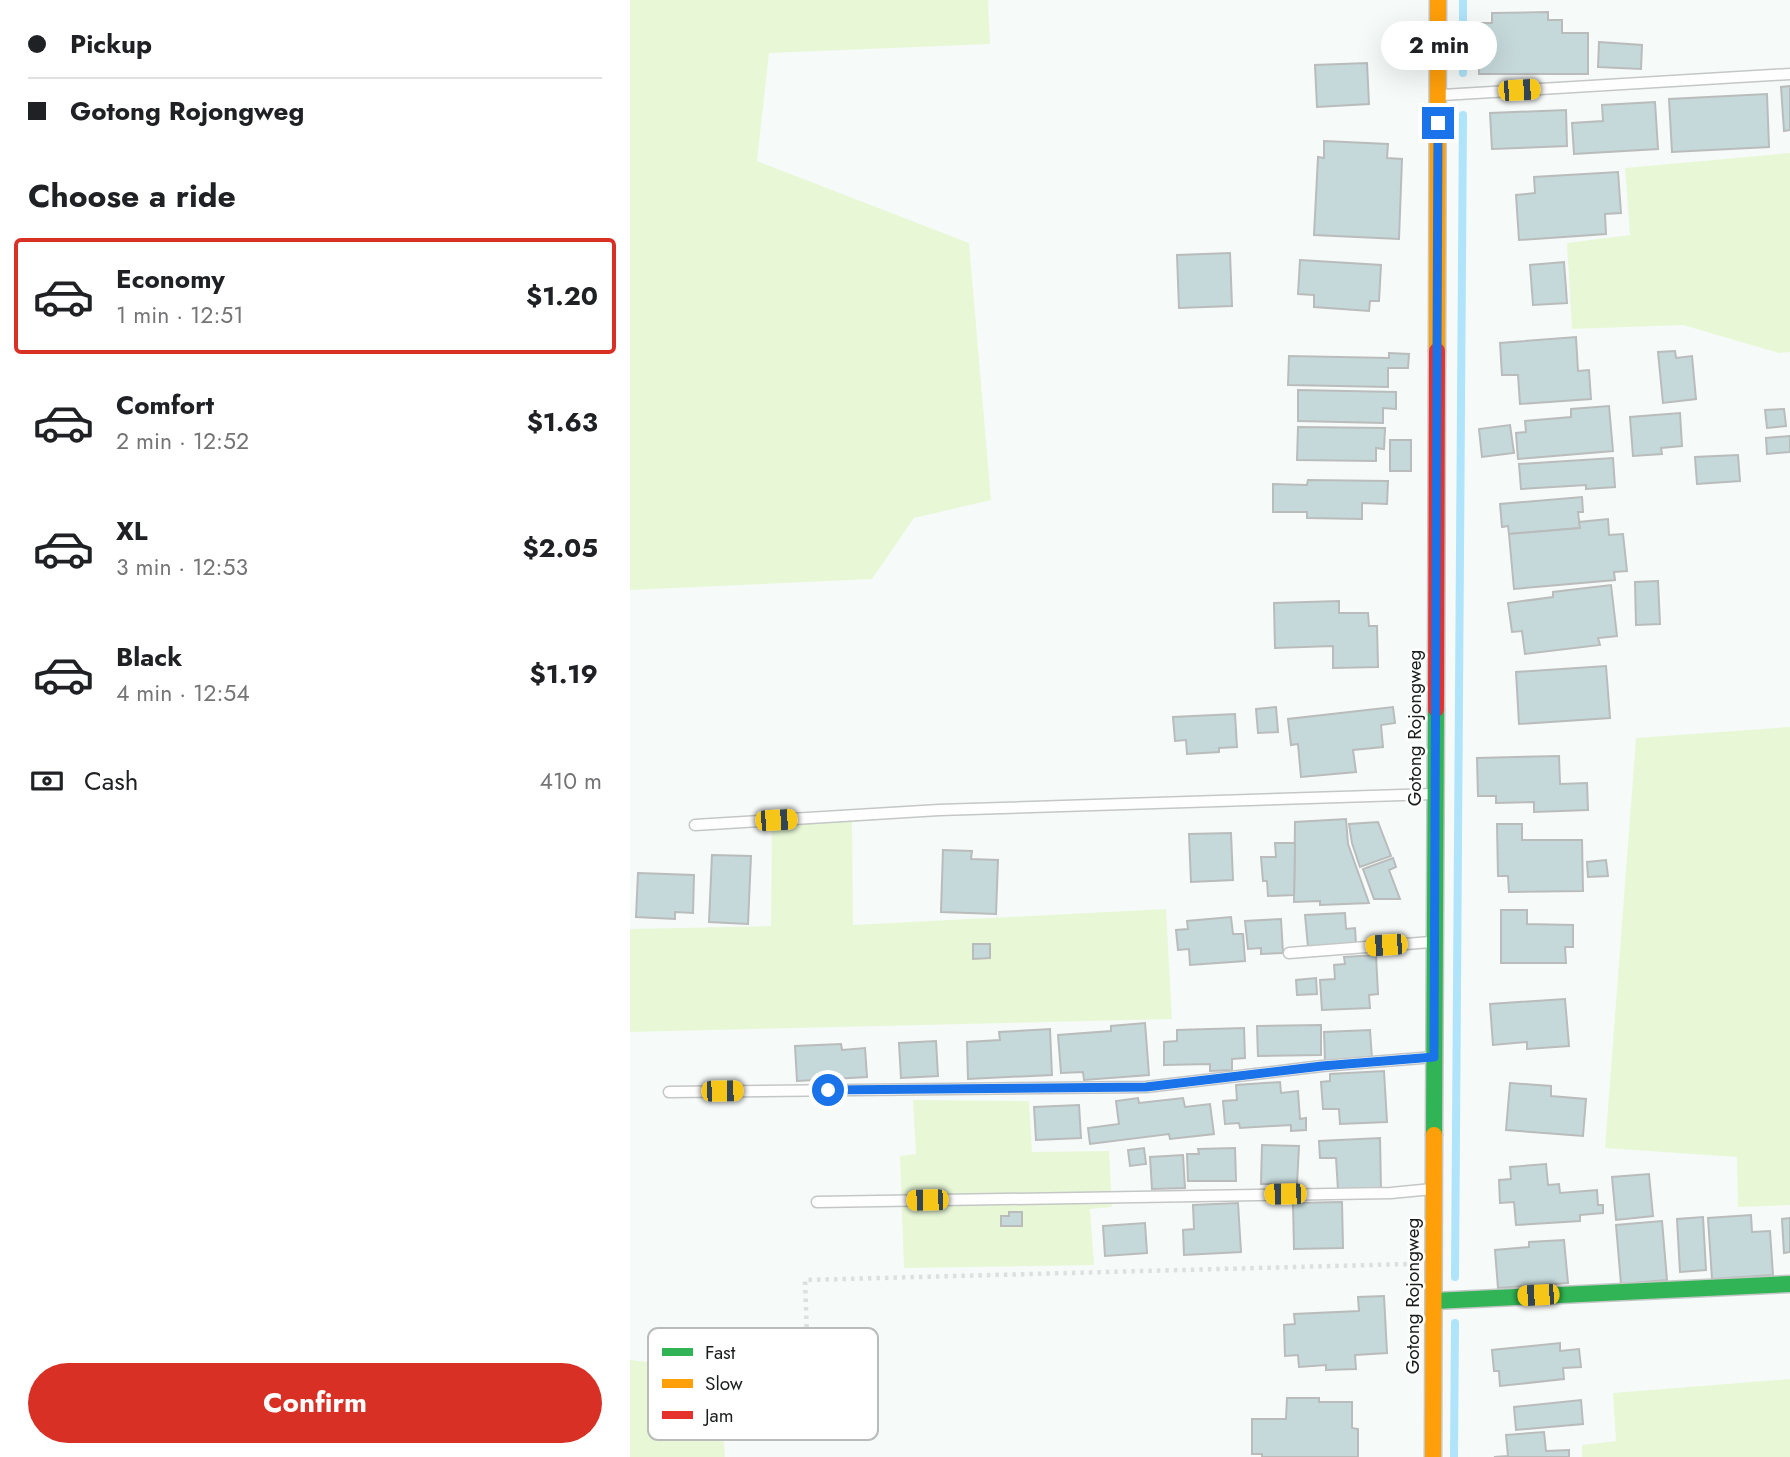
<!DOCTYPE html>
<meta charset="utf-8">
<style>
:root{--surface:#fff;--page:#f6f6f6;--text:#202124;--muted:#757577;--line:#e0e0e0;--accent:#d93025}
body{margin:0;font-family:Jost,sans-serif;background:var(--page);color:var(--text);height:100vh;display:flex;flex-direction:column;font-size:26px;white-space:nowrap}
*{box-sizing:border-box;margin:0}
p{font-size:23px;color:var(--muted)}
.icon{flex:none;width:38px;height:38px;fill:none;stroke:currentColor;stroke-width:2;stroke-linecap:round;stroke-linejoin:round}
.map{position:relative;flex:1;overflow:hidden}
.sheet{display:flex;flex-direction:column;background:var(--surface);width:630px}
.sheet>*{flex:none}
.guide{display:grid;align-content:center;height:154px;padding:0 28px;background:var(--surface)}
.end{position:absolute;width:32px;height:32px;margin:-16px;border:9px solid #1a73e8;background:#fff;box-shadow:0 0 0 4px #fff}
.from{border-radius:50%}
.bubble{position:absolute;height:49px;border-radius:24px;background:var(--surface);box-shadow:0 7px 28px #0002;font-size:23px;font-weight:700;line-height:49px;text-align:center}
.car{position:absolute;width:21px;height:42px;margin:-21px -10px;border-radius:9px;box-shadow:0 0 5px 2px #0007;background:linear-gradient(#f5c518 24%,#345 0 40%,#f5c518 0 76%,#345 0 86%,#f5c518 0)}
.guide b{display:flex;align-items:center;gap:24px;height:66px;font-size:26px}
.guide b+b{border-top:2px solid var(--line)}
.guide i{width:18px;height:18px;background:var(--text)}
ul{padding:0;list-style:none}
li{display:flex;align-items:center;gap:21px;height:116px;margin:0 14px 10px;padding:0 14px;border:4px solid transparent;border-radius:7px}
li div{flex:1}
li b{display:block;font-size:26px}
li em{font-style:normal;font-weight:700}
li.on{border-color:var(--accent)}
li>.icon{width:63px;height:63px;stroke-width:1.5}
h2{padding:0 28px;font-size:32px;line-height:84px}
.pay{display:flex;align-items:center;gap:18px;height:77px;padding:0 28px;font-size:26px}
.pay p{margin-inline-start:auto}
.primary-button{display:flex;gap:14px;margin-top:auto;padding:14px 28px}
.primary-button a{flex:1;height:80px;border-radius:42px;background:var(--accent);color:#fff;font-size:28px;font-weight:700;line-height:80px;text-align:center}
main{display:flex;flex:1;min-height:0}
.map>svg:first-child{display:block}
.green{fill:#e8f8d7}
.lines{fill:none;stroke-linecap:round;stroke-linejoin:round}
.stream{stroke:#afe4fa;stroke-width:8}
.building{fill:#c6d9da;stroke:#b9bcbb;stroke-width:2}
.lane-casing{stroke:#c4c7c6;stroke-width:13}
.fast-casing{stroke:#c4c7c6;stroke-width:19}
.slow-casing{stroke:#c4c7c6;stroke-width:19}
.jam-casing{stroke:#c4c7c6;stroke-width:19}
.path{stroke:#dee0e0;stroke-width:4.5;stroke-dasharray:3.5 5;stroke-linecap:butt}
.lane{stroke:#fefefe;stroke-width:10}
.fast{stroke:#30b455;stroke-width:16}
.slow{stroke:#ff9f0a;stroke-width:16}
.jam{stroke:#e5322d;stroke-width:16}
.route{stroke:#1a73e8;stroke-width:9}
.labels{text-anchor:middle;stroke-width:5;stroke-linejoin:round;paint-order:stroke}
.street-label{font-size:19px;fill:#1a1d1c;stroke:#fff}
.key{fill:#fff;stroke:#babbbb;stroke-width:2}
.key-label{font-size:19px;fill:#1a1d1c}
</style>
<main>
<section class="sheet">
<div class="guide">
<b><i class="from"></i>Pickup</b>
<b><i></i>Gotong Rojongweg</b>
</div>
<h2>Choose a ride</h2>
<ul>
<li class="on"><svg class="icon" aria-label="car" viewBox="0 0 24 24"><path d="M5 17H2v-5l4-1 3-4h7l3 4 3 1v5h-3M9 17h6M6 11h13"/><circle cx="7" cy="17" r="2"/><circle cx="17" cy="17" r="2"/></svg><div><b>Economy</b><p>1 min · 12:51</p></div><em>$1.20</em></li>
<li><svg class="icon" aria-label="car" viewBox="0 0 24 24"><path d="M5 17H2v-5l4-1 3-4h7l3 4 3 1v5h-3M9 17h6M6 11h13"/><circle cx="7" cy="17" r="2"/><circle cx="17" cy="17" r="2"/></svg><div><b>Comfort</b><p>2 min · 12:52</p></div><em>$1.63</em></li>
<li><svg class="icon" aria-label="car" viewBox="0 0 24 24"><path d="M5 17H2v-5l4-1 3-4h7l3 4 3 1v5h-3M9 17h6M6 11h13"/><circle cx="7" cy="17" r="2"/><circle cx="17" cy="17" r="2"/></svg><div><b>XL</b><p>3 min · 12:53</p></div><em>$2.05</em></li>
<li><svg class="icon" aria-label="car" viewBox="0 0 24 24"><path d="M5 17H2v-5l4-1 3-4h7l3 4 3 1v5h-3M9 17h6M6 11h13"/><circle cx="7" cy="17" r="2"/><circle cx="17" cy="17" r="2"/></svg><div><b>Black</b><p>4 min · 12:54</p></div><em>$1.19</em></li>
</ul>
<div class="pay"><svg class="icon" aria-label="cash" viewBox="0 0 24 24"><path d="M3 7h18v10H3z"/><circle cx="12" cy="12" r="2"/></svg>Cash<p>410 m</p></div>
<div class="primary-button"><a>Confirm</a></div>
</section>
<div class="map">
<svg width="1160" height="1457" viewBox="0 0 1160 1457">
<rect width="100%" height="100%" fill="#f6faf9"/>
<g class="green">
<path d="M0 0H358L360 44 139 53 127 161 339 243 361 500 284 518 242 579 0 590Z"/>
<path d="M1160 153V352L1149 353 1053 325 942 329 937 243 1000 235 995 168Z"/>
<path d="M1160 727V1205L1108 1207 1107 1157 975 1148 1006 738Z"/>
<path d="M222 821 223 925 536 909 542 1019 0 1032V929L141 926 142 822Z"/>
<path d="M283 1100 399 1101 402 1152 479 1151 482 1207 460 1209 464 1265 274 1268 270 1156 286 1154Z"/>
<path d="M0 1360 88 1370 95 1457H0Z"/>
<path d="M1160 1379V1457H952V1445L986 1441 983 1393Z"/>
</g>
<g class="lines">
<g class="stream">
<path d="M833 73V0"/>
<path d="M825 1277 833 115"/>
<path d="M824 1457 825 1323"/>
</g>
</g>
<g class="building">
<path d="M918 12V20H932V33H958V74H849V23H862V13Z"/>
<path d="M969 42 1012 45 1011 69 968 67Z"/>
<path d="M737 63 739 104 687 107 685 65Z"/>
<path d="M1160 86V130L1154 131 1151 87Z"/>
<path d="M1137 94 1139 147 1042 152 1039 99Z"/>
<path d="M1025 102 1028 149 944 154 942 123 973 121 972 105Z"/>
<path d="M936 110 937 146 862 149 860 113Z"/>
<path d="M694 141 758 144 757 158 772 159 769 239 684 235 688 157 694 158Z"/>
<path d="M988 172 991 213 975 214 976 234 889 240 886 195 905 193 904 177Z"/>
<path d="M600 253 602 306 549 308 547 255Z"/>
<path d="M670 260 751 265 749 301H740L739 311 684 307V295L668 294Z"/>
<path d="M934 262 937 303 903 305 900 265Z"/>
<path d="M946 337 948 371 959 370 961 399 890 404 888 375H872L870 343Z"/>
<path d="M1045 351 1046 358 1062 356 1066 399 1033 403 1028 352Z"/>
<path d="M759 353 779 354 778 368H758V387L658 385 659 356 759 358Z"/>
<path d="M668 390 766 392V409L753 408V423L668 421Z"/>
<path d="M979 406 983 451 888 459 886 433 896 432 895 421 941 417V409Z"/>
<path d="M1154 409 1156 426 1137 428 1135 410Z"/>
<path d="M1050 413 1052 446 1031 448 1032 454 1003 456 1000 417Z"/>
<path d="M880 425 884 453 852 457 849 429Z"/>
<path d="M668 427 755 428 754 449 746 448V461L667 460Z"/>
<path d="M1160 436V452L1137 454 1136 438Z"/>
<rect x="760" y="440" width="21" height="31"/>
<path d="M1108 455 1110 481 1067 484 1065 457Z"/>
<path d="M983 458 985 487 956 489V485L891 489 889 464Z"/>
<path d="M678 480 758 481 757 504 732 503V519L677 518V512H643V484L677 485Z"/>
<path d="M952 497 953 512H948L950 528 879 534 878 526 872 527 870 504Z"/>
<path d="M978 519 979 535 993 534 997 571 984 572 985 580 884 589 879 534 950 528 949 522Z"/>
<path d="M1028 581 1030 624 1006 625 1005 582Z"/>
<path d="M981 585 987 636 968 638 970 645 895 654 892 631 882 632 878 603 923 597V592Z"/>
<path d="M709 601V613H738L739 626H747L748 667 703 668V646L645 648 644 603Z"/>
<path d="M976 666 980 718 889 724 886 672Z"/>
<path d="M646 707 648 732 628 733 626 709Z"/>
<path d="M763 707 765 723 751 725 753 747 723 750 726 772 671 777 668 744 661 745 658 719Z"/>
<path d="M605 714 607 747 589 748V752L557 754 556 740 545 741 543 717Z"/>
<path d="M929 756 930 784 957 783 958 810 904 812V802L866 803V796H848L847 758Z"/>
<path d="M716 819 718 844 739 903 690 905V901L664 902 665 822Z"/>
<path d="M748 822 761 856 730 867 722 843 719 824Z"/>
<path d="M867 824H892V840H952L953 891 879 892 878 876H868Z"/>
<path d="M601 833 603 880 561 882 559 834Z"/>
<path d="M645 843H665L664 895 638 896 637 881H633L631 857H646Z"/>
<path d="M313 850 342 851 341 859 368 860 366 914 311 912Z"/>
<path d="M82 855 121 856 118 924 79 922Z"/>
<path d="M763 858 766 867 759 870 770 899H744L733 869Z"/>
<path d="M976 860 978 876 958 877 957 862Z"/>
<path d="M8 873 64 875 63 913 45 912V919L6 917Z"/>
<path d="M871 910H897V924L943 925V947H935L936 963H871Z"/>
<path d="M715 913 716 929 725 928 726 944 678 947 675 915Z"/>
<path d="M601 917 603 934H613L615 961 560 965 559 949 548 950 546 930 558 929 557 921Z"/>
<path d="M651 919 653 953 631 954V948L618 949 615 921Z"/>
<path d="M343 944H360V958L343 959Z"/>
<path d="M746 955 748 994 739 995 740 1008 692 1010 690 980 705 979 704 965 715 964 714 957Z"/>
<path d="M686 978 687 994 667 995 666 980Z"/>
<path d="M935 999 939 1046 897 1049V1042L863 1045 860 1004Z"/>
<path d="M515 1023 519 1075 454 1080 453 1072 431 1073 428 1035 481 1031V1026Z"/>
<path d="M691 1025V1055L628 1056 627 1026Z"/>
<path d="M614 1028 615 1058 602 1059V1070L580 1071V1064L534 1065V1042L547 1041V1030Z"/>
<path d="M420 1029 422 1075 338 1079 337 1042 370 1040 369 1032Z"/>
<path d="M740 1030 742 1059 695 1061 694 1032Z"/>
<path d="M306 1041 308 1076 271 1078 269 1043Z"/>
<path d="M211 1044 212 1050 235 1048 237 1077 167 1081 165 1046Z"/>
<path d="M754 1071 757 1122 710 1124 709 1109H693L691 1082 700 1081V1074Z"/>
<path d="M650 1082 651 1093 668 1091 670 1119 676 1118V1130L661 1131V1125L610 1128 609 1123 595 1124 593 1101 607 1100 606 1085Z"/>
<path d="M880 1083 921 1086V1096L956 1099 953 1136 876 1130Z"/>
<path d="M508 1098 509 1103 553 1098 555 1107 580 1104 584 1134 540 1139 539 1134 460 1144 458 1128 489 1124 486 1101Z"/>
<path d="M449 1105 451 1138 406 1140 404 1107Z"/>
<path d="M750 1138 751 1189 708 1190 706 1158H690L689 1141Z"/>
<path d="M632 1145 669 1146 667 1184H631Z"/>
<path d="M514 1148 516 1164 500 1166 498 1150Z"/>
<path d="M605 1148 606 1181H558L557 1154H569L568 1149Z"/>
<path d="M553 1155 555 1188 522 1189 520 1157Z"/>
<path d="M916 1164 918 1185 929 1184 930 1193 967 1190 968 1205H973V1213L950 1215V1221L886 1225 884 1202 870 1203 869 1180 881 1179 880 1167Z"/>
<path d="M1019 1174 1023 1216 986 1220 982 1177Z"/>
<path d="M712 1202 713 1248 664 1249 663 1203Z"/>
<path d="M608 1203 611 1252 554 1255 553 1230 564 1229 563 1205Z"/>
<path d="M379 1212H392V1226H371V1216H379Z"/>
<path d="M1121 1215 1122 1232 1140 1231 1143 1275 1082 1279 1078 1218Z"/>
<path d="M1073 1217 1076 1270 1050 1272 1047 1219Z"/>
<path d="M1160 1218V1252L1154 1253 1152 1219Z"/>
<path d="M1032 1221 1037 1280 991 1284 986 1225Z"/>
<path d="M515 1223 517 1253 475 1256 473 1226Z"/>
<path d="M934 1240 938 1283 868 1288 865 1250 899 1247V1242Z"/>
<path d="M754 1296 757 1353 725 1355 726 1369 696 1370V1365L669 1367 668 1355 655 1356 654 1325 665 1324 664 1314 729 1311 728 1297Z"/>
<path d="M930 1343V1351L949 1349 951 1367 933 1368 934 1379 870 1386 869 1371H864L862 1350Z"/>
<path d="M657 1398H689V1402H722V1428L728 1429V1457H632V1454H622V1419H656Z"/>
<path d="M951 1400 953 1424 886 1430 884 1407Z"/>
<path d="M914 1432 916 1451 939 1450V1457H864L878 1456 876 1435Z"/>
</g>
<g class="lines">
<g class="lane-casing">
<g id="lane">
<path d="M812 95 1160 74"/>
<path d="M65 825 309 810 803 794"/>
<path d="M659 953 801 942"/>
<path d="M39 1092 516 1087 692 1066 804 1057"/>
<path d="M187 1202 761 1193 802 1189"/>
</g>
</g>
<g class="fast-casing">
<g id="fast">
<path d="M804 1135 806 709"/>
<path d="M804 1301 1160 1284"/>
</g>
</g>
<g class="slow-casing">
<g id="slow">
<path d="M807 351 808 0"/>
<path d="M803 1457 804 1135"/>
</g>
</g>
<g class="jam-casing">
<path id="jam" d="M806 709 807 351"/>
</g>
<path class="path" d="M177 1336 175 1280 778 1264"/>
<use href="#lane" class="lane"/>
<use href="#fast" class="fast"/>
<use href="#slow" class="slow"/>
<use href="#jam" class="jam"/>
</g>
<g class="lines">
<path class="route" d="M198 1090 516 1087 692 1066 804 1057 808 123"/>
</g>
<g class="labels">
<g class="street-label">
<text transform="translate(784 728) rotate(-90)" y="7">Gotong Rojongweg</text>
<text transform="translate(782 1296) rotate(-90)" y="7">Gotong Rojongweg</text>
</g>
</g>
<rect x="18" y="1328" width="230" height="112" rx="10" class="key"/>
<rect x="32" y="1348" width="31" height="8" fill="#30b455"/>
<rect x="32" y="1379" width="31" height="9" fill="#ff9f0a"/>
<rect x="32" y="1411" width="31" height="8" fill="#e5322d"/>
<g class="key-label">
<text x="75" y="1359">Fast</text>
<text x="75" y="1390">Slow</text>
<text x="75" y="1422">Jam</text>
</g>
</svg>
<i class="end from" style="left:198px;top:1090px"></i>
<i class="end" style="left:808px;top:123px"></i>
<div class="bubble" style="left:751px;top:21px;width:116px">2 min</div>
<i class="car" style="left:889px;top:90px;rotate:87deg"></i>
<i class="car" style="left:146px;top:820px;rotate:87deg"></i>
<i class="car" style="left:756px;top:945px;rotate:266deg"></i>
<i class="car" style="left:92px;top:1091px;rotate:89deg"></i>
<i class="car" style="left:655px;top:1194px;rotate:269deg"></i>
<i class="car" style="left:297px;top:1200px;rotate:269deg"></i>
<i class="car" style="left:908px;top:1295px;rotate:267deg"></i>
</div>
</main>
